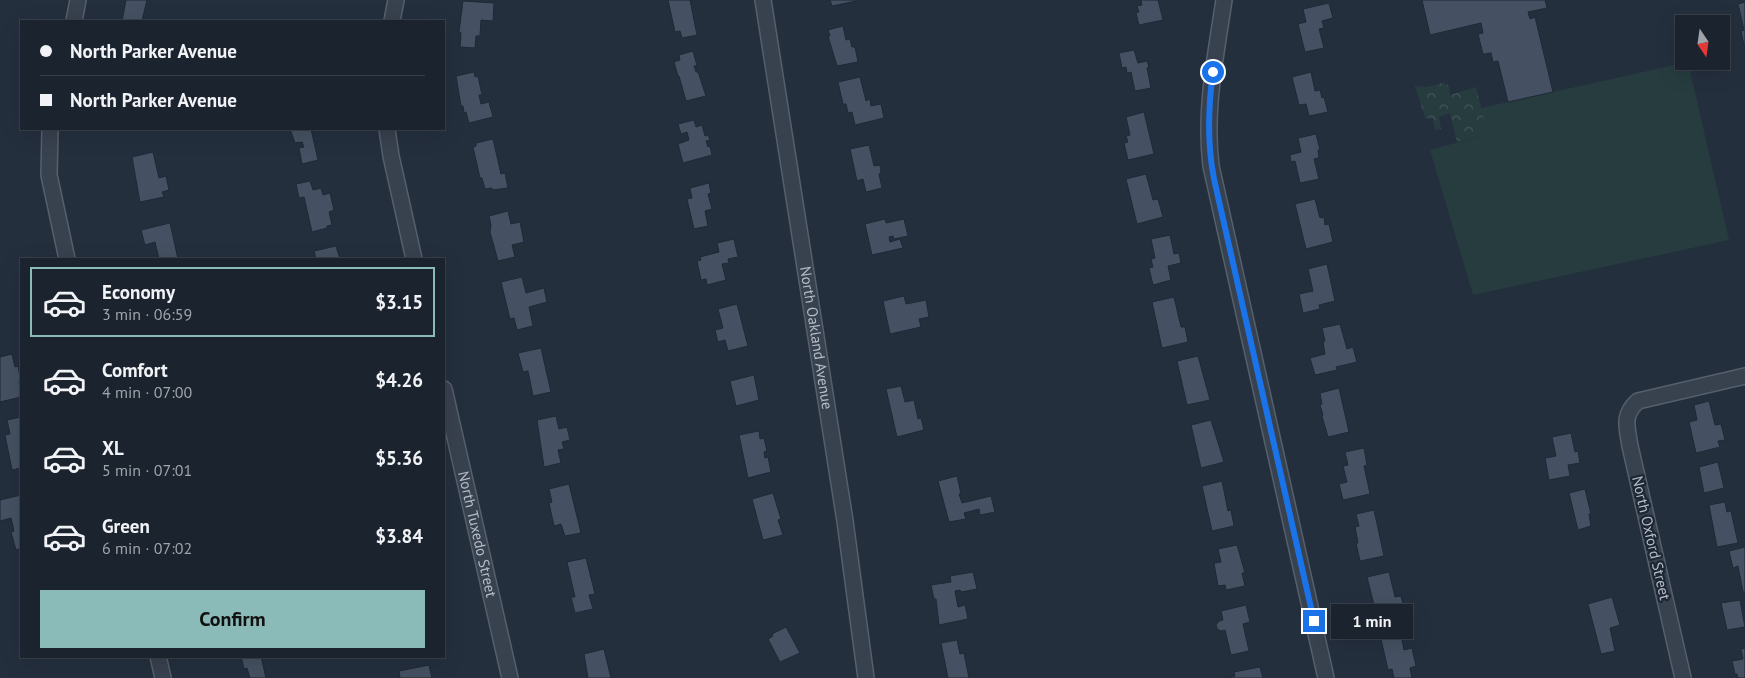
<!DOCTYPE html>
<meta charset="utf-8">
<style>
:root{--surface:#1b232e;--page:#282f3a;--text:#f1f3f6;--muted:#a0a4aa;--line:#39404a;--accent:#8bbbb9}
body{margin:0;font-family:"PT Sans",sans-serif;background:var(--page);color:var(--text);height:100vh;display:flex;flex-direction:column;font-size:19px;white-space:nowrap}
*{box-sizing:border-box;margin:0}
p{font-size:16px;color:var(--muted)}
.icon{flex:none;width:28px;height:28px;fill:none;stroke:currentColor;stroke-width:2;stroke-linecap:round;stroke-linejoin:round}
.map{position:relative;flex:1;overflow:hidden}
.sheet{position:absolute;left:20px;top:258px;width:425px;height:400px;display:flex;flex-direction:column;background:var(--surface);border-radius:0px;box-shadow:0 5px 20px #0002,0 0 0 1px var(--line)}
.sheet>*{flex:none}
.banner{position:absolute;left:20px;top:20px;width:425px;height:110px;border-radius:0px;box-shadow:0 5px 20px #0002,0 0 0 1px var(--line);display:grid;align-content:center;height:110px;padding:0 20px;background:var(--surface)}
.needle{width:32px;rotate:167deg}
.fabs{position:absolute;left:1675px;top:15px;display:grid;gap:10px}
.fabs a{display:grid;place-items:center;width:55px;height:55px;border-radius:0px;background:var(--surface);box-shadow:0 5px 20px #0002,0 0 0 1px var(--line);font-size:25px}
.end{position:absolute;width:22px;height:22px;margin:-11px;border:6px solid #1a73e8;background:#fff;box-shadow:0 0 0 2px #fff}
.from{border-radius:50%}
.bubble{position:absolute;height:35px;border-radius:0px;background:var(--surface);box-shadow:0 5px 20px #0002,0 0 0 1px var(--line);font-size:16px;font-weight:800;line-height:35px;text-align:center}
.banner b{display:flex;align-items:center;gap:18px;height:48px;font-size:19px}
.banner b+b{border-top:1px solid var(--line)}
.banner i{width:12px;height:12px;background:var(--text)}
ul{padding:9px 0 0;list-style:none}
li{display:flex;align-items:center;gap:15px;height:70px;margin:0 10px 8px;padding:0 10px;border:2px solid transparent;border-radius:0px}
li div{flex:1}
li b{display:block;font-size:19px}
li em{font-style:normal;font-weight:800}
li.selected{border-color:var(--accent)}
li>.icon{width:45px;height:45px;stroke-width:1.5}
.action{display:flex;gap:10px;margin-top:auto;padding:10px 20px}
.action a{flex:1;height:58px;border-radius:0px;background:var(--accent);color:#111;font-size:20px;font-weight:800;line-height:58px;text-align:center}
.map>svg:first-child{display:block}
.grass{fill:#263c3f}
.forest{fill:url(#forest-crowns)}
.building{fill:#455162;stroke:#1f2835}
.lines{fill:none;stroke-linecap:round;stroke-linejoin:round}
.street-casing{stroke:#565f6c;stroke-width:18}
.street{stroke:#38414e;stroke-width:15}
.route{stroke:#1a73e8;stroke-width:6}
.labels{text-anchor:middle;stroke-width:4.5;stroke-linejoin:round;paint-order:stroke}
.street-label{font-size:15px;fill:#b4bcc9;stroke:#1d2633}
</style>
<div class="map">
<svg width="1745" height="678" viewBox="0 0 1745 678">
<defs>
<pattern id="forest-crowns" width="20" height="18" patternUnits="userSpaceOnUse" patternTransform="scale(1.25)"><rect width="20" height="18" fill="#263c3f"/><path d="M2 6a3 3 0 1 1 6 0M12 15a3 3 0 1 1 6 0" fill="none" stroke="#435659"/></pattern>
</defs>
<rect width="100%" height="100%" fill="#242f3e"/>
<path class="grass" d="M1688 62 1729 240 1473 295 1430 150 1488 134 1481 108Z"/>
<path class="forest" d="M1443 83 1449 86 1450 95 1476 87 1488 134 1457 142 1450 113 1439 117 1441 129 1435 130 1433 119 1425 118 1415 86 1427 87Z"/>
<g class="building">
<path d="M126 0H147L142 21H122Z"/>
<path d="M668 0H690L697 35 682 38 680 31 675 32Z"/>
<path d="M830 0H855L856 1 832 6Z"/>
<path d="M1141 0H1158L1163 20 1139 25 1136 13 1139 12 1137 6 1142 5Z"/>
<path d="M1422 0H1545L1547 8 1528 12 1530 19 1535 17 1553 92 1508 102 1498 61 1493 62 1491 53 1483 54 1478 34 1483 33 1481 23 1430 35Z"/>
<path d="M463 1 494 3 493 21 481 20 480 36H476L475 48 460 47 461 33 459 32Z"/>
<path d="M1745 2V44L1744 45 1741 31 1744 30 1738 4Z"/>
<path d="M1329 3 1333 18 1322 21 1324 28 1319 29 1324 48 1305 52 1298 24 1306 22 1303 9Z"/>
<path d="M843 26 846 40 850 39 852 47H855L858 62 837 66 828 36H830L828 30Z"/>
<path d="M1134 50 1138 63 1147 61 1149 67 1147 68 1151 88 1135 91 1131 72 1127 73 1126 67 1122 68 1119 53Z"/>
<path d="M693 51 697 66H694L696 72H698L706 96 686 101 679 76H678L674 62 680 60 679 55Z"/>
<path d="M474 72 475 77 478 76 482 95H479L481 104 489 102 493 117 469 123 466 112 464 113 463 106H461L456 76Z"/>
<path d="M1311 72 1315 91 1320 90 1322 98 1324 97 1328 112 1309 116 1306 104 1299 105 1292 77Z"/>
<path d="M860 77 866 101 870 99 871 106 881 104 884 118 855 125 852 112 848 113 846 104H843L838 82Z"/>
<path d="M1144 112 1154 154 1128 160 1124 143 1128 142 1126 136 1130 135 1126 117Z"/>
<path d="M694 120 696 127 702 125 705 136 708 135 710 140 706 141 708 147 710 146 712 155 683 163 678 144 689 140 687 132 681 134 678 124Z"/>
<path d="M290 129H311L318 160 302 164 299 148 304 147 302 142 295 143Z"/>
<path d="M1316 134 1320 150H1318L1319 158 1314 159 1319 179 1300 183 1295 161 1291 162 1290 155 1301 152 1298 138Z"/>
<path d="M493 139 501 174 505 173 508 188 492 190V188L485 189 482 178H480L473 147 476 146V143Z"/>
<path d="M869 145 874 166 880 165 881 173 879 174 882 188 866 192 863 179 857 181 850 149Z"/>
<path d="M153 152 159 178 166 176 169 190 162 192 164 197 140 202 132 157Z"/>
<path d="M1146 174 1153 200 1158 199 1163 217 1137 224 1126 179Z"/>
<path d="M310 181 313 190 321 188 323 195 330 193 334 210 329 212 332 225 327 226V228L312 232 304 197 299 198 296 184Z"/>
<path d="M709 183 711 193 708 194 712 209 705 211 708 226 694 229 687 199 692 198 690 188Z"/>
<path d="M1315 199 1320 218 1324 217 1325 225 1329 224 1333 242 1306 249 1295 204Z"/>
<path d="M508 211 511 224 520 222 524 242 512 245 515 257 498 261 490 232 491 225 489 216Z"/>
<path d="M885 219 886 223 904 219 908 236 894 239 893 236 889 237 890 242 900 239 903 248 872 255 865 224Z"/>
<path d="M170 223 178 259H159L155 242 145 245 141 230Z"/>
<path d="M1170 235 1174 254 1179 253 1181 263 1168 266 1171 280 1153 285 1149 268 1153 267 1151 259 1155 258 1151 239Z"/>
<path d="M734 239 738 257 728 259 729 263 722 264 726 280 707 285 706 279 701 280 697 261 701 260 700 257 719 252 717 243Z"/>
<path d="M336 246 340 259H316L314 251Z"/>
<path d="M1327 264 1335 301 1319 305 1320 309 1303 313 1299 294 1313 291 1308 269Z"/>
<path d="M522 277 526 293 544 288 547 302 529 307 533 326 517 330 514 318 510 319 501 282Z"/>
<path d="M904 296 906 304 926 300 929 317 919 319 921 327 890 334 883 301Z"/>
<path d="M1174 297 1181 327H1185L1188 342 1162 348 1152 302Z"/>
<path d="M737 304 748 346 728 351 725 340 718 342 715 330 723 328 718 309Z"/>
<path d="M1340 324 1347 349 1353 347 1357 362 1336 367 1337 370 1315 375 1310 358 1325 354 1323 342 1325 341 1322 328Z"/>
<path d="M541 348 551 392 533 396 528 371 523 372 518 353Z"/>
<path d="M12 354 15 367 18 366 21 381 19 382 21 397 0 402V357Z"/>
<path d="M1198 356 1210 400 1187 405 1177 361Z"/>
<path d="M754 375 759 400 736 406 730 381Z"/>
<path d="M901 386 905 402 914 400 918 419 921 418 924 430 897 437 886 389Z"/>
<path d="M1339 388 1349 432 1328 437 1322 416 1323 415 1320 405 1322 404 1320 393Z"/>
<path d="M1709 401 1715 425 1721 424 1725 440 1718 441 1720 447 1696 453 1689 422 1697 420 1694 405Z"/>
<path d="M556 416 559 429 567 427 570 440 562 442 564 449 558 450 561 463 544 467 537 420Z"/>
<path d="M21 417V468L12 470 5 435 10 434 7 420Z"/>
<path d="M1211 420 1224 462 1201 468 1191 425Z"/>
<path d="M759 431 760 439 764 438 767 451 764 452 765 458 768 457 771 472 748 478 739 435Z"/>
<path d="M1571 433 1575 452 1578 451 1580 463 1568 465 1570 476 1549 480 1545 458 1556 456 1552 437Z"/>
<path d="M1364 448 1367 465 1364 466 1370 494 1343 500 1339 484 1347 482 1343 466 1348 465 1345 452Z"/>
<path d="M1718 462 1724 488 1704 493 1699 467Z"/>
<path d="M957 476 961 494H959L962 503 991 496 995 512 980 515 979 509 964 513 966 519 949 522 938 481Z"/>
<path d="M1222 481 1228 511 1231 510 1234 526 1212 531 1202 486Z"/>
<path d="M569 484 581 533 565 536 561 524 554 526 549 503 552 502 549 489Z"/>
<path d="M1585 489 1591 514H1589L1591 526 1578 530 1569 493Z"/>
<path d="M773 493 781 519 778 520 783 535 763 540 752 499Z"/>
<path d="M21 495V548L16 550 11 532 14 531 11 518 0 521V500Z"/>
<path d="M1725 502 1727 512 1731 511 1738 543 1717 547 1709 505Z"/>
<path d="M1374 510 1384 556 1360 561 1356 543H1358L1355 527 1359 526 1356 514Z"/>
<path d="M1237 545 1245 573H1242L1245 586 1226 590 1225 585 1218 586 1214 563 1221 562 1218 549Z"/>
<path d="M1745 547V592H1743L1738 566 1733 568 1729 551Z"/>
<path d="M586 558 595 594 589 595 593 609 575 613 571 597H575L567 562Z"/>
<path d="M973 572 977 589 961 592 960 590 955 591 958 607 965 605 968 619 939 625 936 599H934L931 585 951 582 950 576Z"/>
<path d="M1389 572 1395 597 1401 596 1404 608 1397 609 1399 617 1381 621 1378 608 1375 609 1367 577Z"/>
<path d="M1612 597 1620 625 1610 628 1615 651 1601 654 1588 604Z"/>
<path d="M1740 600 1745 627 1727 630 1721 603Z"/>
<path d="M1246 605 1250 622 1243 624 1249 651 1231 655 1225 630 1221 631 1217 629 1216 625 1219 621 1223 620 1221 611Z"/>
<path d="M786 627 800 653 780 662 768 639 773 636 772 634Z"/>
<path d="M1401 635 1404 650 1412 648 1416 666 1410 668 1412 678H1394L1392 669 1388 670 1381 639Z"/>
<path d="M957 640 960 654 964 653 969 678H948L941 643Z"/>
<path d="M1745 648V678H1738L1737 674H1735L1732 661 1743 659 1741 649Z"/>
<path d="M604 649 611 678H588L584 654Z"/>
<path d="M241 656H261L266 678H250L247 668 244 669Z"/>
<path d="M429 665 432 678H400L399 671Z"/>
<path d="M1260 667 1263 678H1229L1235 676 1234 672Z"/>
</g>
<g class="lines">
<g class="street-casing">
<g id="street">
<path id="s1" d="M763 0 845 521 866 678"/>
<path d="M1224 0C1216 55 1204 110 1211 166L1326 678"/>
<path d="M74 21 78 0"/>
<path d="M392 21 396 0"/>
<path d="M50 129 49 175 67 259"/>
<path d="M387 129 391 156 414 259"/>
<path id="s2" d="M444 389 510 678"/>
<path d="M158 656 163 678"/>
<path d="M1683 678 1630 446C1627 427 1622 415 1638 401L1745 376"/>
</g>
</g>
<use href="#street" class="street"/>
</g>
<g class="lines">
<path class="route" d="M1213 72C1208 108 1207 143 1214 179L1314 621"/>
</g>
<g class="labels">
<g class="street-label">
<text dy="5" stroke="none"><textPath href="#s1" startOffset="342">North Oakland Avenue</textPath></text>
<text dy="5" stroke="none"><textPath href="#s2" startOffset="149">North Tuxedo Street</textPath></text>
<text transform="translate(1651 538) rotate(77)" y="5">North Oxford Street</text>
</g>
</g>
</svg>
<div class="fabs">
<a><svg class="needle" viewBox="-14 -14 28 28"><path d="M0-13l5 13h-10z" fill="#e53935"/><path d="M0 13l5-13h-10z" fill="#a0a4aa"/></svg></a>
</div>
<i class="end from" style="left:1213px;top:72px"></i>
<i class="end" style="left:1314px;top:621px"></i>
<div class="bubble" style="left:1331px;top:604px;width:82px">1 min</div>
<div class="banner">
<b><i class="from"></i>North Parker Avenue</b>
<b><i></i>North Parker Avenue</b>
</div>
<section class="sheet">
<ul>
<li class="selected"><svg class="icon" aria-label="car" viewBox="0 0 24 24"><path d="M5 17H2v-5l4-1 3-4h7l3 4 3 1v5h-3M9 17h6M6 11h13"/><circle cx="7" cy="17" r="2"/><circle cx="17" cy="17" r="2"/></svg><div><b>Economy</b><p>3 min · 06:59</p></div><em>$3.15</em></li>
<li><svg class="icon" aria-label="car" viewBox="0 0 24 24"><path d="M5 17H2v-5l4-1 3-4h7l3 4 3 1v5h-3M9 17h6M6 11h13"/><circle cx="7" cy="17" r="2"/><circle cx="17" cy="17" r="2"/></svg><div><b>Comfort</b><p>4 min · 07:00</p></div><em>$4.26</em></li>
<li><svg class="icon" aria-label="car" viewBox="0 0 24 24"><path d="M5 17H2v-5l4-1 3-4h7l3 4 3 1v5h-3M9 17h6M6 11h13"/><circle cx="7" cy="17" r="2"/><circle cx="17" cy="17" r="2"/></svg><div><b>XL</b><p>5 min · 07:01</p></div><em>$5.36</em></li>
<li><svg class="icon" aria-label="car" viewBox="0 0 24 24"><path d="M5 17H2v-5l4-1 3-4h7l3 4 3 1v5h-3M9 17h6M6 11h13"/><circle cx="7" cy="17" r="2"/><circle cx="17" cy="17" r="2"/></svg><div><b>Green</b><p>6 min · 07:02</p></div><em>$3.84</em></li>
</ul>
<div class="action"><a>Confirm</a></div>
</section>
</div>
